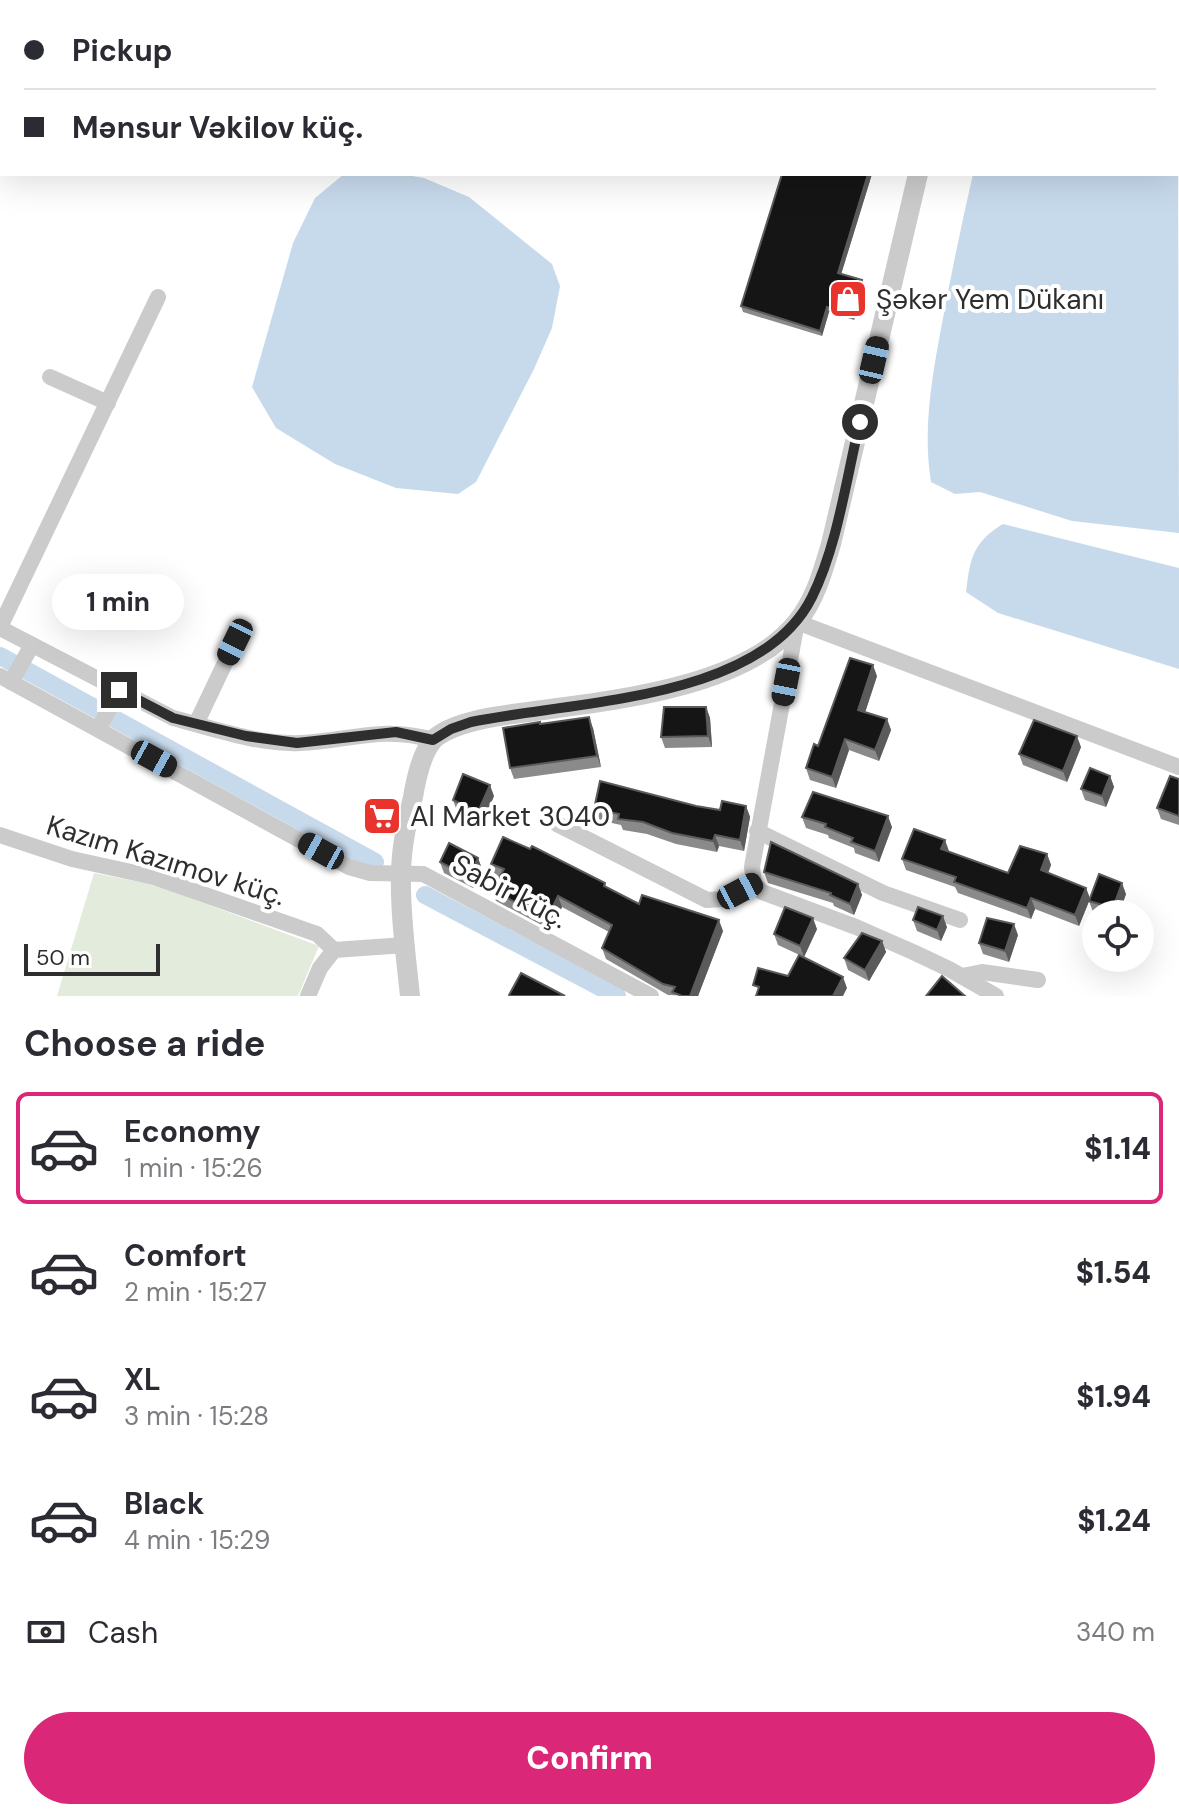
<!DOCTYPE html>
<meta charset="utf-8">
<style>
:root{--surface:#fff;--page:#f2f2f3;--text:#2b2b33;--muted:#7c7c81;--line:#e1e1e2;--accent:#db2777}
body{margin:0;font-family:"DM Sans",sans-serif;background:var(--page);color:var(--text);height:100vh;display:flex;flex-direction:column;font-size:30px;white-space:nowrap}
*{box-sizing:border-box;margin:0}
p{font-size:26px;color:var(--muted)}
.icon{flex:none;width:44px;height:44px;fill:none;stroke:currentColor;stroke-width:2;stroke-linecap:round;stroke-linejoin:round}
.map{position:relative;height:996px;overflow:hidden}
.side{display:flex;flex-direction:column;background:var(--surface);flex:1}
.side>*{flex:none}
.banner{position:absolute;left:0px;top:0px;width:1180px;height:176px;box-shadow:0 8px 32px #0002;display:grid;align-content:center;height:176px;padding:0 24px;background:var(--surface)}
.buttons{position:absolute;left:1082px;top:900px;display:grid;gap:16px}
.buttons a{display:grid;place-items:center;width:72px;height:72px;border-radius:50%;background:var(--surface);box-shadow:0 8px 32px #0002;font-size:40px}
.scale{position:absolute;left:24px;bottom:20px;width:136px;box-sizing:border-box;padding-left:8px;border:4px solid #2e2e2e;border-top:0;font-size:22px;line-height:28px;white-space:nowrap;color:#2e2e2e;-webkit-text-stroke:6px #fff;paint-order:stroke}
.end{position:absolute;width:36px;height:36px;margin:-18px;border:10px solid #2e2e2e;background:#fff;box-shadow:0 0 0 4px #fff}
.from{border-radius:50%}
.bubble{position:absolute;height:56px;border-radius:28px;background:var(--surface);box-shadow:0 8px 32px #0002;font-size:26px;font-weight:800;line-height:56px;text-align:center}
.car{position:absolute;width:24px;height:48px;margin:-24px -12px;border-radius:10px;box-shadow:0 0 6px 2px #0007;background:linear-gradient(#222 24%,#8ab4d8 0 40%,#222 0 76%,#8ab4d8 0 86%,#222 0)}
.banner b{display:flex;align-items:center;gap:28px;height:76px;font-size:30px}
.banner b+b{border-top:2px solid var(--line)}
.banner i{width:20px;height:20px;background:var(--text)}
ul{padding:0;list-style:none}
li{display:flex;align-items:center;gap:24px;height:112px;margin:0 16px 12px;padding:0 8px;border:4px solid transparent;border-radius:12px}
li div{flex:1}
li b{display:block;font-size:30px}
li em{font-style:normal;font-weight:800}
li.active{border-color:var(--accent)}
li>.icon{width:72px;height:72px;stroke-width:1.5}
h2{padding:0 24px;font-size:36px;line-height:96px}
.pay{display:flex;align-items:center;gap:20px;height:88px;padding:0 24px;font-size:30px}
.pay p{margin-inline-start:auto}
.cta{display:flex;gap:16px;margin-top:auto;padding:16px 24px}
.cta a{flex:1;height:92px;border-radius:48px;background:var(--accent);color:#fff;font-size:32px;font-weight:800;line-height:92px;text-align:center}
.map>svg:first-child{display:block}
.green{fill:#e3ecdc}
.water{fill:#c7daec}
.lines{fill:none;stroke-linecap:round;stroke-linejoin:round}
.canal{stroke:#c7daec;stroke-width:18}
.minor{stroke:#cbcbcb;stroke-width:16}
.tertiary{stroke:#cbcbcb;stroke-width:20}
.wall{fill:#8a8a8a}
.shaded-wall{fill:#5b5b5b}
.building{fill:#151515;stroke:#5b5b5b;stroke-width:2}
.route{stroke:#2e2e2e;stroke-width:10}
.labels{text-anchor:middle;stroke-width:8;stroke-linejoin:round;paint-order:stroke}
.poi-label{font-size:28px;fill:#2e2e2e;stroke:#fff;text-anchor:start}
.street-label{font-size:28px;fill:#2e2e2e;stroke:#fff}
</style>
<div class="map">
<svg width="1179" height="996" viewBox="0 0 1179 996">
<rect width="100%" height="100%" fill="#fff"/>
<path class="green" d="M94 873 155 885 319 946 298 996H57Z"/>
<g class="water">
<path d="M0 0H343L2 2V125Z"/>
<path d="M1178 119 1179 533 1072 521 980 492 955 494 931 482C922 427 933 372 943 318 952 270 962 222 973 174H1178Z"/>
<path d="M344 174H400L424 178 469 197 552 264 560 286 552 328 534 369 476 482 458 494 396 488 335 464 276 428 252 387 293 243 315 198Z"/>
<path d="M1003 524 1179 568V669L998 613 966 592C970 558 973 542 1003 524Z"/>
</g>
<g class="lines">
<g class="canal">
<path d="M0 656 375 862"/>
<path d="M425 895 617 996"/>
</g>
<g class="minor">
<path d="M50 377 108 403"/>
<path d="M0 627 158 297"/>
<path d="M0 628 173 718C211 728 260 745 300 743 349 741 383 725 433 740"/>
<path d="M0 676 349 867 370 873 423 874 651 996"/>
<path d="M11 682 32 645"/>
<path d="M196 724 235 642"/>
<path d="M99 728 119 690"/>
<path d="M557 824 707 900 725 899 754 883"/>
<path d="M757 831 883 893 960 920"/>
<path d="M0 835 72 859 154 877 317 934 334 950 405 945"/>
<path d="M962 976 982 972 1038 980"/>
<path d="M308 996 320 968 334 950"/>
<path d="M996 996 949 969 913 952 856 927 762 892 754 883 752 867 797 622 1179 767"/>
</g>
<g class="tertiary">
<path d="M967 2 968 0"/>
<path d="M410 996C406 956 400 915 401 875 401 848 407 822 413 797 416 779 421 754 433 740 451 722 496 716 520 713 600 702 744 690 797 622 815 600 823 571 831 544L918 174"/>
</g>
</g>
<g class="wall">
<path d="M1020 0H1154V2H1026Z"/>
<path d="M782 174H872L841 274 864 286 854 320 829 312 822 336 743 312 741 306Z"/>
<path d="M877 676 865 712 887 719 891 730 879 761 849 750 836 788 810 780 806 768 818 746Z"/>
<path d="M706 707 710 718 712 747 665 748 661 737Z"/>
<path d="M540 724 593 728 601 767 514 779 510 768Z"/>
<path d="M1081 747 1067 782 1023 765 1019 754Z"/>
<path d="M1110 776 1114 787 1106 807 1085 800 1081 789Z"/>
<path d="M1179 779V825L1161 819 1157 808Z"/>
<path d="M494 796 482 823 457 811 453 800Z"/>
<path d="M696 806 720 810 746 806 750 817 744 851 719 846 717 852 676 844 647 834 623 830 621 825 598 820 594 809Z"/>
<path d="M802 817 892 827 879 862 855 853 854 848 829 838 828 835 806 828Z"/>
<path d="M949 851 1008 873 1047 854 1051 865 1048 873 1086 888 1090 898 1126 894 1119 914H1100L1093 912 1089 901 1079 926 1035 909 1031 919 958 893 955 887 906 870 902 859Z"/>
<path d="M478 858 482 869 473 888 444 873 440 862Z"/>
<path d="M491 864 605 883 606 887 639 904 723 931 698 996 668 995 606 959 602 948 609 932 562 907 551 930 496 901 492 890 500 877 495 875Z"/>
<path d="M764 872 858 884 862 895 854 915 834 906 833 903 768 883Z"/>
<path d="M913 920 947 927 941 941 917 931Z"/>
<path d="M817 929 804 957 778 945 774 934Z"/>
<path d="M1018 935 1009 962 983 954 979 943Z"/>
<path d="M882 941 886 952 869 981 848 970 844 958Z"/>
</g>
<g class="shaded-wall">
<path d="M868 174H872L840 278 838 273Z"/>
<path d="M862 280 864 286 854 320 852 314Z"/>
<path d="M827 307 829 312 822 336 820 331Z"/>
<path d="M873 665 877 676 862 722 858 710Z"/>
<path d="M706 707 710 718 712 747 708 736Z"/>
<path d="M589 717 593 728 601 767 597 756Z"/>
<path d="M887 719 891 730 879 761 875 750Z"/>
<path d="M1077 736 1081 747 1067 782 1063 771Z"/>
<path d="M845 739 849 750 836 788 832 777Z"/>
<path d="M1110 776 1114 787 1106 807 1102 796Z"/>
<path d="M490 785 494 796 482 823 478 812Z"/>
<path d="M746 806 750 817 744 851 740 840Z"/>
<path d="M888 816 892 827 879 862 875 851Z"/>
<path d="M715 835 719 846 717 852 713 841Z"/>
<path d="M945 840 949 851 945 860 941 849Z"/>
<path d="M1047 854 1051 865 1045 881 1041 870Z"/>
<path d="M478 858 482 869 473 888 469 877Z"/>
<path d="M1122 883 1126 894 1119 914H1115L1113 908Z"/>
<path d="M858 884 862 895 854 915 850 904Z"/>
<path d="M1086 888 1090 899 1079 926 1075 915Z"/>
<path d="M558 896 562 907 551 930 547 919Z"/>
<path d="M1031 898 1035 909 1031 919 1027 908Z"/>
<path d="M943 916 947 927 941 941 937 930Z"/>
<path d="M813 918 817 929 804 957 800 946Z"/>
<path d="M719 920 723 931 698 996H690Z"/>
<path d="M1014 924 1018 935 1009 962 1005 951Z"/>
<path d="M882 941 886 952 869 981 865 970Z"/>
<path d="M843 977 847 988 843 996H833Z"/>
</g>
<g class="building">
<path d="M813 0H854L860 2H812Z"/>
<path d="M1037 0H1150V2H1036Z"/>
<path d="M782 174H868L838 273 862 280 852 314 827 307 820 331 741 306Z"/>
<path d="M850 658 873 665 858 710 887 719 875 750 845 739 832 777 806 768 814 744 818 746Z"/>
<path d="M664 707H706L708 736 661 737Z"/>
<path d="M589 717 597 756 510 768 503 728 540 722V724Z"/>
<path d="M1034 720 1077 736 1063 771 1019 754Z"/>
<path d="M1090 768 1110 776 1102 796 1081 789Z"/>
<path d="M463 774 490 785 478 812 453 800Z"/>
<path d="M1170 776 1179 779V816L1157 808Z"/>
<path d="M600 781 696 806 720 810 722 801 746 806 740 840 715 835 713 841 672 833 643 822 618 819 619 814 594 809Z"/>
<path d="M813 792 888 816 875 851 851 842 853 838 825 827 826 824 802 817Z"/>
<path d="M914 829 945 840 941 849 1008 873 1020 846 1047 854 1041 870 1086 888 1075 915 1031 898 1027 908 954 882 956 877 902 859Z"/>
<path d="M503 837 530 849 532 846 605 883 604 886 639 904 642 895 719 920 690 996H682L672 992 675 987 663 984 602 948 612 925 558 896 547 919 492 890 504 869 491 864Z"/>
<path d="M771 842 858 884 850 904 830 895 831 893 764 872Z"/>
<path d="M449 843 478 858 469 877 440 862Z"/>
<path d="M1099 874 1122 883 1113 908 1089 901Z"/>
<path d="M785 907 813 918 800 946 774 934Z"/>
<path d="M918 907 943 916 937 930 913 920Z"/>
<path d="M987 918 1014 924 1005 951 979 943Z"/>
<path d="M862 933 882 941 865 970 844 958Z"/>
<path d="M799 955 843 977 833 996H756L759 987 753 985 758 968 788 976Z"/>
<path d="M521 973 565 996H510L509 995Z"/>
<path d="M942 976 965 996H926Z"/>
</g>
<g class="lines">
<path class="route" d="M119 690 173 718 246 736 297 743 396 732 433 740 451 729 471 722C572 701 761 701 812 597 838 544 846 479 860 422"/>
</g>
<defs>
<g id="shop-square" transform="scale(2)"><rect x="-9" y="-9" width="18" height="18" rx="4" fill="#e9342d" stroke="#fff"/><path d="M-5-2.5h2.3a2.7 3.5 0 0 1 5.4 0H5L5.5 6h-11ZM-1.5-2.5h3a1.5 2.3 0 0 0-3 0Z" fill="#fff"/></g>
<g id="supermarket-square" transform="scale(2)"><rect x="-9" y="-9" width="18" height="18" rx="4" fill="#e9342d" stroke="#fff"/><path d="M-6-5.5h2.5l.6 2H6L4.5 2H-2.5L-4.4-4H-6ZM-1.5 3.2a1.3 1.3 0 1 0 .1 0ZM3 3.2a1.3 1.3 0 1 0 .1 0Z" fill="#fff"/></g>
</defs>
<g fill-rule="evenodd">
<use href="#shop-square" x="848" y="299"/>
<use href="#supermarket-square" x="382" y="816"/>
</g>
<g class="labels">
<g class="poi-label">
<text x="876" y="309">Şəkər Yem Dükanı</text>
<text x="410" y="826">Al Market 3040</text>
</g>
<g class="street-label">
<text transform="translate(166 860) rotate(17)" y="10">Kazım Kazımov küç.</text>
<text transform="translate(510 891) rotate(28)" y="10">Sabir küç.</text>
</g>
</g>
</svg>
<div class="buttons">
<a><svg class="icon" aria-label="locate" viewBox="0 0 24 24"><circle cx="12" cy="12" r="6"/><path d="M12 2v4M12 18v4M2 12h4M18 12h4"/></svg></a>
</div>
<div class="scale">50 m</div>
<i class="end from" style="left:860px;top:422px"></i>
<i class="end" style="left:119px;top:690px"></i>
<div class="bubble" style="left:52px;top:574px;width:132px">1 min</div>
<i class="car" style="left:874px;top:360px;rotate:13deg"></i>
<i class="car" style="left:235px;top:642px;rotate:206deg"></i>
<i class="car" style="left:786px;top:682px;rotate:191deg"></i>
<i class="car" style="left:154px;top:759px;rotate:119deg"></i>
<i class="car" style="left:321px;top:851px;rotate:299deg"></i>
<i class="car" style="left:740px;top:891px;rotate:62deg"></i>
<div class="banner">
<b><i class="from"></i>Pickup</b>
<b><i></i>Mənsur Vəkilov küç.</b>
</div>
</div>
<section class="side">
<h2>Choose a ride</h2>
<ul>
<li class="active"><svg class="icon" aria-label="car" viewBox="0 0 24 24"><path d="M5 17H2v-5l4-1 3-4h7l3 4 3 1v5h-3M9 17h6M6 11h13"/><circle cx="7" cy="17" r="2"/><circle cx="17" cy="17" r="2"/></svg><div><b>Economy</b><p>1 min · 15:26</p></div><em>$1.14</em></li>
<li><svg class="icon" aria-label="car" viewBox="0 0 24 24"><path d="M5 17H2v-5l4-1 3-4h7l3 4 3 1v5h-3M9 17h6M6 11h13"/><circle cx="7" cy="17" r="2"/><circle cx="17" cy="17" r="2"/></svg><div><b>Comfort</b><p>2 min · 15:27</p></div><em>$1.54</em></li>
<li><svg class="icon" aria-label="car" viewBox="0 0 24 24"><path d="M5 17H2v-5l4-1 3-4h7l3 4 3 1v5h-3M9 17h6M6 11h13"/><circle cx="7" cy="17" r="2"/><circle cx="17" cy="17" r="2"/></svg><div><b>XL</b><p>3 min · 15:28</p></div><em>$1.94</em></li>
<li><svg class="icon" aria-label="car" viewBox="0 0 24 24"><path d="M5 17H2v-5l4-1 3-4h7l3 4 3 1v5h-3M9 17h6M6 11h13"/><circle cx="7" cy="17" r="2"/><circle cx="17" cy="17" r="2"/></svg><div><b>Black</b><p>4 min · 15:29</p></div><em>$1.24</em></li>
</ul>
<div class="pay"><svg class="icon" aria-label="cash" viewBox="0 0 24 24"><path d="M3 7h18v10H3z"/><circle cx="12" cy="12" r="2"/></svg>Cash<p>340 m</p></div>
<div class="cta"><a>Confirm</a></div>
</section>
